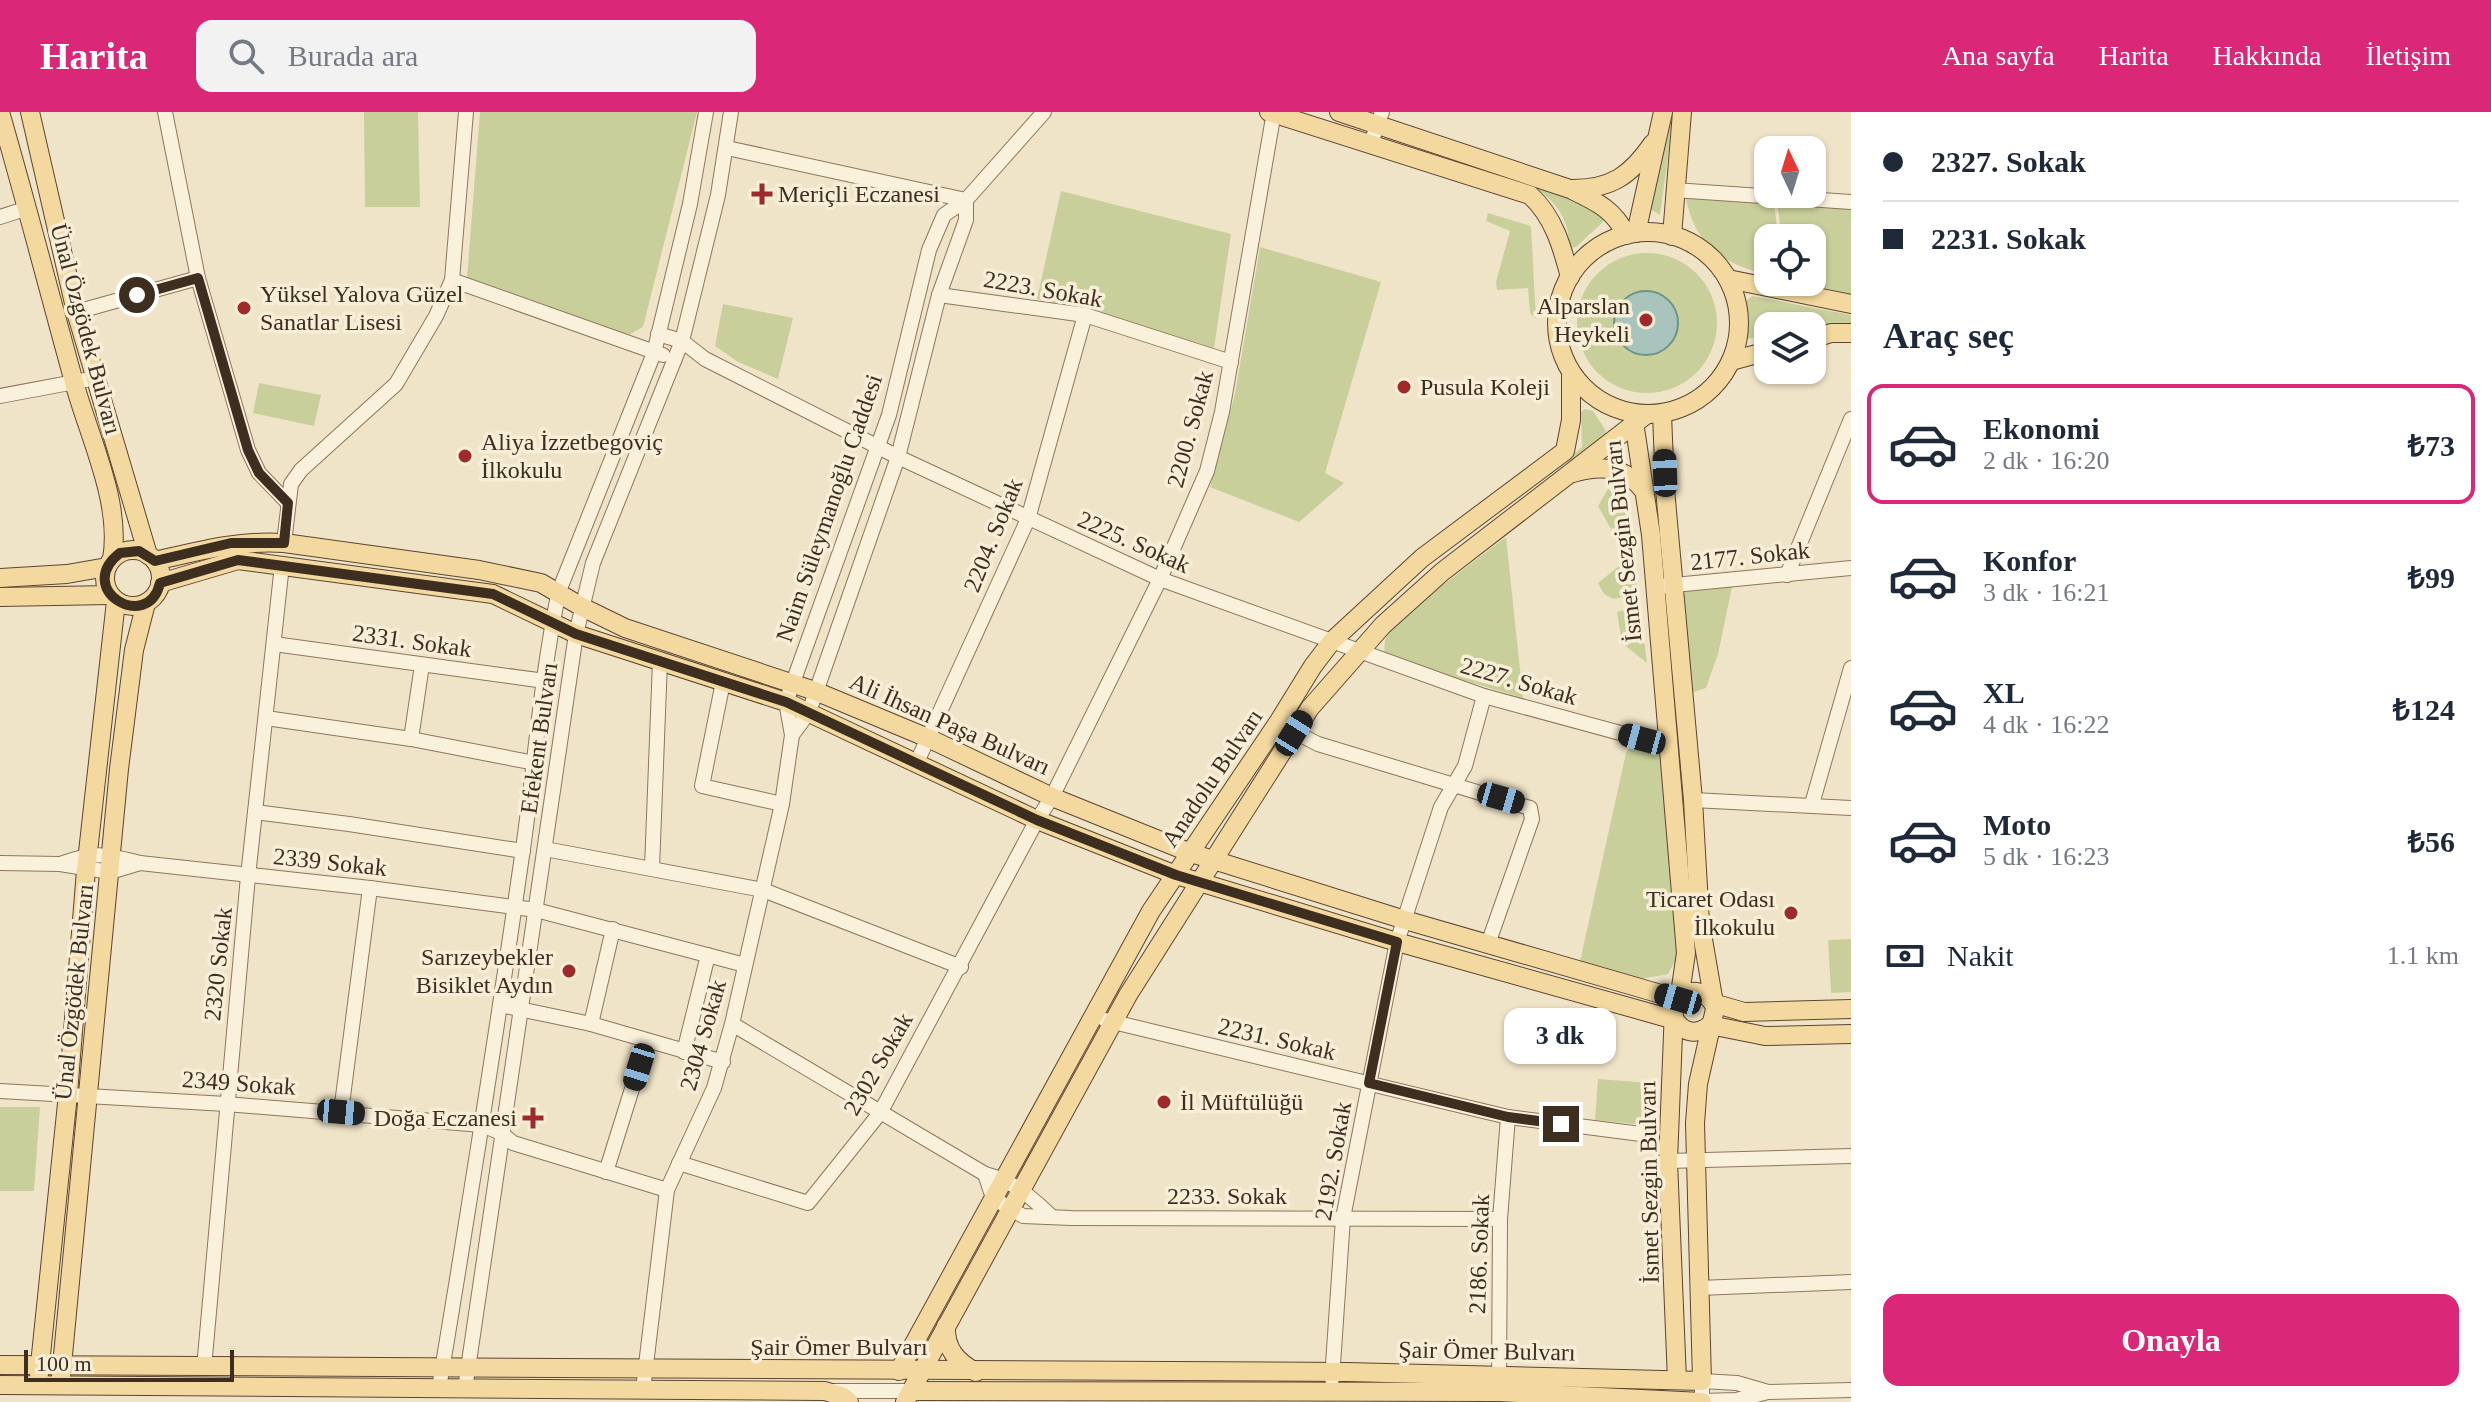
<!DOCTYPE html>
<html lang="tr">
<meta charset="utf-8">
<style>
:root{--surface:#fff;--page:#f2f2f3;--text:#1f2937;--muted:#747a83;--line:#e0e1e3;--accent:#db2777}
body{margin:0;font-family:"Times New Roman",serif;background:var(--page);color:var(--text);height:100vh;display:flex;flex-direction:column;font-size:30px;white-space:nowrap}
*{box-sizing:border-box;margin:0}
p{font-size:26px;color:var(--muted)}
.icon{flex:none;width:44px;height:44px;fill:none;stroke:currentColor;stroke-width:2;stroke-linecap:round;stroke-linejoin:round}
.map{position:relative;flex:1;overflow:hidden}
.drawer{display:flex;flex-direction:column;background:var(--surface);width:640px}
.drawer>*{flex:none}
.top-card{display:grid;align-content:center;height:176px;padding:0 32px;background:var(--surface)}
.needle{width:52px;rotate:356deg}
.controls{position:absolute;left:1754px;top:24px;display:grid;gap:16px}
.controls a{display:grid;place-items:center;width:72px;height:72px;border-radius:16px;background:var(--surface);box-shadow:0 2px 6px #0004;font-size:40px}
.scale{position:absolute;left:24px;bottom:20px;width:210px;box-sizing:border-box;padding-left:8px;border:4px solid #3d2e20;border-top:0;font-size:22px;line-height:28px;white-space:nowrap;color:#3d2e20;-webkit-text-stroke:6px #f7eed8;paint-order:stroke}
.end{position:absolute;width:36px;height:36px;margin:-18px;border:10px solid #3d2e20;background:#fff;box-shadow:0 0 0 4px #fff}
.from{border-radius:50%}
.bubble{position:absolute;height:56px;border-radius:16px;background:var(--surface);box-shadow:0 2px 6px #0004;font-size:26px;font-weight:600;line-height:56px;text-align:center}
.car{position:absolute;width:24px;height:48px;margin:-24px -12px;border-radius:10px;box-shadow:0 0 6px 2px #0007;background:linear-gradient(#222 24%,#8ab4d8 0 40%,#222 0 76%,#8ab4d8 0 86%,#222 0)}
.top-card b{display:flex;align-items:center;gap:28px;height:76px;font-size:30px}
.top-card b+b{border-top:2px solid var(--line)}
.top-card i{width:20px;height:20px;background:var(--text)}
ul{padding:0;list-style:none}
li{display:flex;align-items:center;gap:24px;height:120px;margin:0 16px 12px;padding:0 16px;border:4px solid transparent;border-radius:16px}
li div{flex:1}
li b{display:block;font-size:30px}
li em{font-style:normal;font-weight:600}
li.on{border-color:var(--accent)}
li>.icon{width:72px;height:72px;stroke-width:1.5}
h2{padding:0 32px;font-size:36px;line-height:96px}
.pay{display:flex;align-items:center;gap:20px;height:88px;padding:0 32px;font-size:30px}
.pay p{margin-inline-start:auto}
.primary-button{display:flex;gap:16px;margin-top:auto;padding:16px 32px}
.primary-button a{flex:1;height:92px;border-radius:16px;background:var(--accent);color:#fff;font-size:32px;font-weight:600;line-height:92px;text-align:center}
header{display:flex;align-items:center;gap:48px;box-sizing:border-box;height:112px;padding:0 40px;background:var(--accent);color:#fff}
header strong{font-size:38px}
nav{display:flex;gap:44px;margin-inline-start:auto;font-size:28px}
.search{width:560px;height:72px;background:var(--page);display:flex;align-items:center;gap:20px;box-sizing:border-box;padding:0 28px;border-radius:16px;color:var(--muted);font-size:30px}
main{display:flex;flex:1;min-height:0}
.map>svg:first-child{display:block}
.green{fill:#c9cf9b}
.water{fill:#a9c4bc;stroke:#6f938a;stroke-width:2}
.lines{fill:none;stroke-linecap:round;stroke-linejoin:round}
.minor-casing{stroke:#8d765c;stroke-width:16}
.major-casing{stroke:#5b4430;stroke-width:20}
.minor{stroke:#faf1dc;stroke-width:14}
.major{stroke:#f3d9a0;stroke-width:18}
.route{stroke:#3d2e20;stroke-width:10}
.poi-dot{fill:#9e2a2b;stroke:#f7eed8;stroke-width:3}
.labels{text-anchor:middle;stroke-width:7;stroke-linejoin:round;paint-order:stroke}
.poi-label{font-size:24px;fill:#3d2e20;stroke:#f7eed8;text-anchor:start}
.street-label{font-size:24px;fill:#3d2e20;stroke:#f7eed8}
</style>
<header>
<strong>Harita</strong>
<div class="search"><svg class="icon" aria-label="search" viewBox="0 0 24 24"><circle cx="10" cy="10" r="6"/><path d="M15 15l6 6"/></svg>Burada ara</div>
<nav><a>Ana sayfa</a><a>Harita</a><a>Hakkında</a><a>İletişim</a></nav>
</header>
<main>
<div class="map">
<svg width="1851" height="1290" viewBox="0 0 1851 1290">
<rect width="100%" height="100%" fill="#f0e4c8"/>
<g class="green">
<path d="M364 0H418L420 95H365Z"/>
<path d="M480 0H697L643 215 627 224 467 166Z"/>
<path d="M1666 0H1674L1660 103 1645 94Z"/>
<path d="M1536 72 1600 96 1605 102 1604 109 1576 135 1571 136C1568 129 1569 124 1567 117 1563 99 1550 85 1535 76Z"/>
<path d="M1061 79 1231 122 1214 236 1087 197 1037 187Z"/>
<path d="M1685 82 1774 89 1778 126H1768V163C1720 151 1694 132 1685 82Z"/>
<path d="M1777 91 1851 97V182L1798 170H1812V126H1782Z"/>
<path d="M1488 101 1531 114 1536 207 1530 201 1528 176 1497 178 1496 170 1510 119 1486 109Z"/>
<path d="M1260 135 1381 170 1325 361 1344 371 1299 410 1210 375 1235 282Z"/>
<circle cx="1647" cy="211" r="70"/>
<path d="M1752 184 1851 203V212L1812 216 1768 214V223L1748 227 1746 189Z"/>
<path d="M723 192 793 206 778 267 738 250 715 234Z"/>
<path d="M259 271 321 283 314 314 253 301Z"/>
<path d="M1585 297 1593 299 1606 319 1605 323 1571 352 1569 347 1582 335 1581 300Z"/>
<path d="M1608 377 1617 385 1626 384 1627 411 1611 417 1598 394Z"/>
<path d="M1506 425 1523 586 1396 548 1384 541 1385 528 1393 511Z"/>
<path d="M1634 451 1638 482 1613 487 1604 482 1598 471 1618 455Z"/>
<path d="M1724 473 1732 475 1718 542 1706 576 1691 581 1683 485 1687 477Z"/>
<path d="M1640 494 1647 551 1622 531 1617 500Z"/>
<path d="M1638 632 1662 639 1681 838 1668 862 1641 867 1579 854 1626 641 1630 636Z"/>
<path d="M1851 827V880L1831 881 1828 828Z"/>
<path d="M1598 967 1649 971 1645 1013 1595 1008Z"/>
<path d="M0 995H40L34 1079H0Z"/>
</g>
<circle class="water" cx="1646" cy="211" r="32"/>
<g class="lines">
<g class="minor-casing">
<g id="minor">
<path d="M165 0 198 166 248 338 259 361 288 391"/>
<path d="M1371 31 1382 0"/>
<path d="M727 36 966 88"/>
<path d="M1674 78 1851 90"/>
<path d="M0 105 28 96"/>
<path d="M452 168 663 243"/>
<path d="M939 183 1085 203 1231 250"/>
<path d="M76 200 198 166"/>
<path d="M658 222 682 229 705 247 898 345 1160 467 1484 584 1668 634"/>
<path d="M0 284 96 266"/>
<path d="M284 431 291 372 301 358 396 272 436 204 452 168 466 0"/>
<path d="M1787 463 1851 307"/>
<path d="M1664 474 1851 456"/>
<path d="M274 532 545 569"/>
<path d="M723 570 702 674 782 692"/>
<path d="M266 606 411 627 535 651"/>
<path d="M1289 617 1318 632 1530 696 1532 707 1488 832"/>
<path d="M792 623 809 600 898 345 939 183 966 108V88L1044 0"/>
<path d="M411 627 422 553"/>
<path d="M917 650 1028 407 1085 203"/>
<path d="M1693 688 1851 696"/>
<path d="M1812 692 1851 556"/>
<path d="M255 700 349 712 523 739"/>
<path d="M545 737 763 778 961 855"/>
<path d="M0 751 60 752 110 760 140 751"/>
<path d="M60 752C96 739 104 742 140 751L370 776 536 798 745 853"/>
<path d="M652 756 660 549"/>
<path d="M500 893 591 912 723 950"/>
<path d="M1105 908 1508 1005 1641 1022"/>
<path d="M591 912 613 817"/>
<path d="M732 912 985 1062C1013 1069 1030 1084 1050 1103"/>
<path d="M684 940 708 843"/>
<path d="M0 979 226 992 482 1013 501 1021 513 1031 667 1078"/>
<path d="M341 1000 370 776"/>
<path d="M1668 1049 1851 1044"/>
<path d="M679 1051 808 1091 880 1001 1037 708 1052 685 1160 467 1207 359 1222 300 1274 0"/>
<path d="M606 1060 647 929"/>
<path d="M985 1062 993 1086 1023 1104 1071 1106 1500 1107"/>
<path d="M1699 1176 1851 1170"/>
<path d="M204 1256 248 764 282 453"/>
<path d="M1332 1267 1343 1106 1397 830 1441 695 1465 654 1484 584"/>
<path d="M1499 1272 1500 1107 1508 1005"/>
<path d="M439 1276C469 1097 497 917 523 737 535 652 541 564 559 479L654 241 690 92 706 0"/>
<path d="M465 1277 576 522 593 451 682 229 718 83 731 0"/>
<path d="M643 1278 667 1078 714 976 732 912 782 692 792 623 786 590 889 303 929 138 944 103 966 88"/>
<path d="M833 1279H911"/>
<path d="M1768 1280 1737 1271 1702 1269V1289L1736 1288 1768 1280 1851 1278"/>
</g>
</g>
<g class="major-casing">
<g id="major">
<path d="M0 0C26 90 49 180 74 270 89 325 122 391 112 447"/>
<path d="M30 0 76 200 148 443"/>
<path d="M1269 0 1530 83C1554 105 1562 135 1570 165"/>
<path d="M1339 0 1570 77C1595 89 1614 97 1626 123"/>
<path d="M1572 77C1612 77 1631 63 1653 31"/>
<circle cx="1648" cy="211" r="91"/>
<path d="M1636 121 1663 0"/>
<path d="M1672 124 1682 0"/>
<path d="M1728 167 1851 192"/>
<path d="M1812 227 1831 221H1851"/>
<path d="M1731 249 1768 239"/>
<path d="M1633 303 1651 423 1686 841 1681 875 1674 897 1668 1049 1677 1268"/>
<path d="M1573 361C1601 353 1625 354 1644 379"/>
<circle cx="133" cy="466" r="28"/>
<path d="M155 449C199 439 239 428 284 431L479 458 541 471 582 495 625 516 815 579 928 626 1052 685 1191 741 1405 808 1678 887C1690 876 1704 878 1713 891"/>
<path d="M0 466 67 462 107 455"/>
<path d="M160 471 238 448 493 482 576 522 786 590 1037 708 1176 763 1397 830 1675 908C1684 922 1698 923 1710 913"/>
<path d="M0 485 110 483"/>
<path d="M1713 891 1744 900 1851 897"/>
<path d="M1710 913 1765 924 1851 922"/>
<path d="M946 1214C945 1237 957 1250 976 1260"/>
<path d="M0 1253 1347 1260 1702 1269 1695 1011 1698 972 1715 897 1700 810 1693 688 1665 377 1662 302"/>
<path d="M899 1259 1151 799 1279 609 1313 554 1332 529 1422 446 1565 339 1571 308V261"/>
<path d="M39 1262 68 982 86 758 116 489"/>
<path d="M61 1264 119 657 134 538 146 491"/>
<path d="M0 1273 825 1279 844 1285 849 1290"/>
<path d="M911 1279 1499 1280 1702 1290"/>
<path d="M905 1290 1128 883 1310 596 1383 513 1442 460 1647 302"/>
</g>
</g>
<use href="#minor" class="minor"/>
<use href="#major" class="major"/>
</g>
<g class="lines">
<path class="route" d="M137 183 198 166 248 338 259 361 288 391 284 431H231L155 449 139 439 120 441C73 477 148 522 160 471L238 448 493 482 576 522 786 590 1037 708 1176 763 1397 830 1369 971 1508 1005 1561 1012"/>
</g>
<g class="poi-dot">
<path d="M758 70h8v8h8v8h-8v8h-8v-8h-8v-8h8z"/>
<circle cx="244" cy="196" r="8"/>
<circle cx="1646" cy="208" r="8"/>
<circle cx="1404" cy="275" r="8"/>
<circle cx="465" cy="344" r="8"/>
<circle cx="1791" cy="801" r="8"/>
<circle cx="569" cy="859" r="8"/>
<circle cx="1164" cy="990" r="8"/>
<path d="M529 994h8v8h8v8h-8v8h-8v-8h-8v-8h8z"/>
</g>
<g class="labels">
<g class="poi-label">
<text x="778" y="90">Meriçli Eczanesi</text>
<text x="260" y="190">Yüksel Yalova Güzel<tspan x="260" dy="28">Sanatlar Lisesi</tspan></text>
<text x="1630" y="202" text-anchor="end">Alparslan<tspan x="1630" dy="28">Heykeli</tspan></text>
<text x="1420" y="283">Pusula Koleji</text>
<text x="481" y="338">Aliya İzzetbegoviç<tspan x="481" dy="28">İlkokulu</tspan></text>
<text x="1775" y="795" text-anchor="end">Ticaret Odası<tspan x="1775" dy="28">İlkokulu</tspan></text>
<text x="553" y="853" text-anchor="end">Sarızeybekler<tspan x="553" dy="28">Bisiklet Aydın</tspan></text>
<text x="1180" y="998">İl Müftülüğü</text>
<text x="517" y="1014" text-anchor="end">Doğa Eczanesi</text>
</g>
<g class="street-label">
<text transform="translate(1043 177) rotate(10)" y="8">2223. Sokak</text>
<text transform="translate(86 217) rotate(75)" y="8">Ünal Özgödek Bulvarı</text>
<text transform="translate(1190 317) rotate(-75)" y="8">2200. Sokak</text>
<text transform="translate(829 396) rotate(-71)" y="8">Naim Süleymanoğlu Caddesi</text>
<text transform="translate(993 423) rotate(-68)" y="8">2204. Sokak</text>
<text transform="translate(1623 429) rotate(-96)" y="8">İsmet Sezgin Bulvarı</text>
<text transform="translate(1134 430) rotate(24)" y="8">2225. Sokak</text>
<text transform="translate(1750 444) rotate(-6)" y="8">2177. Sokak</text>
<text transform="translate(412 529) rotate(8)" y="8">2331. Sokak</text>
<text transform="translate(1519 569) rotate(16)" y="8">2227. Sokak</text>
<text transform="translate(950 612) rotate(24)" y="8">Ali İhsan Paşa Bulvarı</text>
<text transform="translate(539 626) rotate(-82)" y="8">Efekent Bulvarı</text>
<text transform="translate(1212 666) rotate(-56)" y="8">Anadolu Bulvarı</text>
<text transform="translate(330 750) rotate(6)" y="8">2339 Sokak</text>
<text transform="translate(218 852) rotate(-84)" y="8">2320 Sokak</text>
<text transform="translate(74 880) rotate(-84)" y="8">Ünal Özgödek Bulvarı</text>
<text transform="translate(703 923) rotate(-74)" y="8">2304 Sokak</text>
<text transform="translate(1277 927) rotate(13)" y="8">2231. Sokak</text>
<text transform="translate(878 952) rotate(-60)" y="8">2302 Sokak</text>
<text transform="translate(239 971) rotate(4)" y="8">2349 Sokak</text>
<text transform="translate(1333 1049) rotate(-80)" y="8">2192. Sokak</text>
<text transform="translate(1649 1070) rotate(-91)" y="8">İsmet Sezgin Bulvarı</text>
<text x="1227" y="1092">2233. Sokak</text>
<text transform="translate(1479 1142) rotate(-88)" y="8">2186. Sokak</text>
<text x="839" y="1243">Şair Ömer Bulvarı</text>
<text transform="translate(1487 1239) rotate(1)" y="8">Şair Ömer Bulvarı</text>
</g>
</g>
</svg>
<div class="controls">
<a><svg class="needle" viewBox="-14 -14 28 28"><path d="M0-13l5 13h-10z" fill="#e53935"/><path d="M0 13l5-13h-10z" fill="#747a83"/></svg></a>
<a><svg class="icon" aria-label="locate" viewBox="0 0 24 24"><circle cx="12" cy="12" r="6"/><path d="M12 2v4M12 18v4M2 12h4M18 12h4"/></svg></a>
<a><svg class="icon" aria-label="layers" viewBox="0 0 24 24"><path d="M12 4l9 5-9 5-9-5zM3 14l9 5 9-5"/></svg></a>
</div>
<div class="scale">100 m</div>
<i class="end from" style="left:137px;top:183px"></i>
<i class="end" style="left:1561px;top:1012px"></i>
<div class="bubble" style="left:1504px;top:896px;width:112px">3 dk</div>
<i class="car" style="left:1665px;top:361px;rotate:358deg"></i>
<i class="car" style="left:1294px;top:621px;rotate:32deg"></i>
<i class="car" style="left:1642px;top:627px;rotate:285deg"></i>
<i class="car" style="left:1501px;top:686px;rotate:106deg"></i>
<i class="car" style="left:1678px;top:887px;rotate:286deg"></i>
<i class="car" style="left:639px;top:955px;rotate:197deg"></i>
<i class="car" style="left:341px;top:1000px;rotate:95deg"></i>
</div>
<section class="drawer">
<div class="top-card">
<b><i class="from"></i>2327. Sokak</b>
<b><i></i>2231. Sokak</b>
</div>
<h2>Araç seç</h2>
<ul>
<li class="on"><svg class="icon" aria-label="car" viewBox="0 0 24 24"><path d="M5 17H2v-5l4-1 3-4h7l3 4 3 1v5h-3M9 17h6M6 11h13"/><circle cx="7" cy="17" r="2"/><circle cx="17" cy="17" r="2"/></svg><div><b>Ekonomi</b><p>2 dk · 16:20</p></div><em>₺73</em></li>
<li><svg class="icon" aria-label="car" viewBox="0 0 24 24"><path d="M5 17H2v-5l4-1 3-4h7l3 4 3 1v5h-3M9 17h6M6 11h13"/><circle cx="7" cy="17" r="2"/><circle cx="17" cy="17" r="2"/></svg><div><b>Konfor</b><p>3 dk · 16:21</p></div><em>₺99</em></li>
<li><svg class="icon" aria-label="car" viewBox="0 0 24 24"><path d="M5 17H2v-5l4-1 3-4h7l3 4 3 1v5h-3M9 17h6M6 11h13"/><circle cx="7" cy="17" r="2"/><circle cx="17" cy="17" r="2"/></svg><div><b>XL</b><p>4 dk · 16:22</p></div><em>₺124</em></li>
<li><svg class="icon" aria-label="car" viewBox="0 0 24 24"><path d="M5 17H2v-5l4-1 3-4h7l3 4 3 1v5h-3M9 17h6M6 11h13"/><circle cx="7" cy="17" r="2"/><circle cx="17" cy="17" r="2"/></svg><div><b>Moto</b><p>5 dk · 16:23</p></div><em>₺56</em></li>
</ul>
<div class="pay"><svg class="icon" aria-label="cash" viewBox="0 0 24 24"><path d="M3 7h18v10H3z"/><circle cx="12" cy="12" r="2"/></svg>Nakit<p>1.1 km</p></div>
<div class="primary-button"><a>Onayla</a></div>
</section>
</main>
